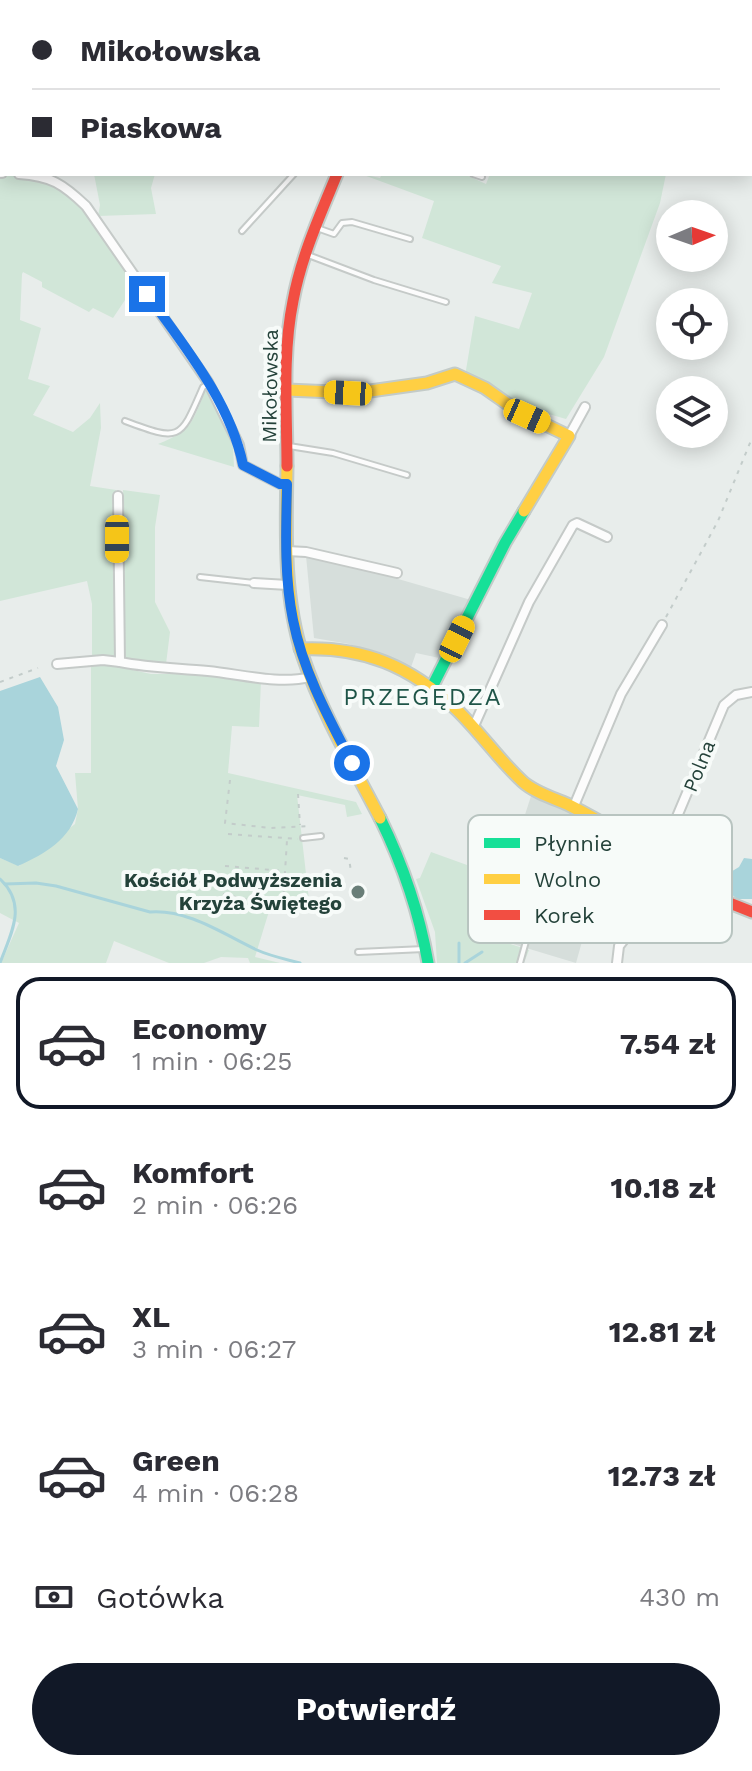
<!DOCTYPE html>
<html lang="pl">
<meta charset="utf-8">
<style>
:root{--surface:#fff;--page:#f7f7f7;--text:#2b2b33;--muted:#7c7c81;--line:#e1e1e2;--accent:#111827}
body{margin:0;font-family:"Work Sans",sans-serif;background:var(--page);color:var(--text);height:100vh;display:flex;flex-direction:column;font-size:30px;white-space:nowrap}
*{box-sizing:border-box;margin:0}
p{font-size:26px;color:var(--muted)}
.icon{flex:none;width:44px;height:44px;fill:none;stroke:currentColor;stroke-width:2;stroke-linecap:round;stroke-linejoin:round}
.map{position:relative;height:963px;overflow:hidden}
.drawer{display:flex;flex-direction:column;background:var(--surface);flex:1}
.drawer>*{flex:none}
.hud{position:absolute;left:0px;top:0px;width:752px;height:176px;box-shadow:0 4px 20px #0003;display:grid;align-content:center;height:176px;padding:0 32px;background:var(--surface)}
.needle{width:52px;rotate:88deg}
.tools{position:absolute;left:656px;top:200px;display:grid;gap:16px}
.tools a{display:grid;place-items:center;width:72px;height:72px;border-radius:50%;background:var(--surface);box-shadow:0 4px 20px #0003;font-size:40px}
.end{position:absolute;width:36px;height:36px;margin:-18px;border:10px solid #1a73e8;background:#fff;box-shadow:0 0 0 4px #fff}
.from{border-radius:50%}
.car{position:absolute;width:24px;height:48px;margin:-24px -12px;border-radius:10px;box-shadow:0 0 6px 2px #0007;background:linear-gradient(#f5c518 24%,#345 0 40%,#f5c518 0 76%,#345 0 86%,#f5c518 0)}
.hud b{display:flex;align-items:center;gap:28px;height:76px;font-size:30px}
.hud b+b{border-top:2px solid var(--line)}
.hud i{width:20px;height:20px;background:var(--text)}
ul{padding:14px 0 0;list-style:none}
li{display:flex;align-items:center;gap:24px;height:132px;margin:0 16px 12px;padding:0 16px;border:4px solid transparent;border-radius:24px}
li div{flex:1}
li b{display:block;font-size:30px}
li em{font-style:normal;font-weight:700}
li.current{border-color:var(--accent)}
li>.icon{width:72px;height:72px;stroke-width:1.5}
.pay{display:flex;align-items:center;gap:20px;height:88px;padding:0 32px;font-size:30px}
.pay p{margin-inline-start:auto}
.button{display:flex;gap:16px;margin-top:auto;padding:16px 32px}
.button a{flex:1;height:92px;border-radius:48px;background:var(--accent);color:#fff;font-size:32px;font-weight:700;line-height:92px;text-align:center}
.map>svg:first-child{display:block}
.built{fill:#d6dedb}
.green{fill:#d1e6d8}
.water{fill:#a9d4db}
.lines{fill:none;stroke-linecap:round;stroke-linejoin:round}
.stream{stroke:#a9d4db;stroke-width:3}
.lane-casing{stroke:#c5cac8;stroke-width:8}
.street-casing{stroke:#c5cac8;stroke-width:12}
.fast-casing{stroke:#c3cbc8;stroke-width:15}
.slow-casing{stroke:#c3cbc8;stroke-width:15}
.jam-casing{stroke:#c3cbc8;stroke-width:15}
.path{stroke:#c3ccca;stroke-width:2;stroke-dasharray:4 6;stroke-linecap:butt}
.lane{stroke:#fcfcfc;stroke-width:4}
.street{stroke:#fcfcfc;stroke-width:8}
.fast{stroke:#16e098;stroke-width:11}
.slow{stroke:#ffcf43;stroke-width:11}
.jam{stroke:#f24e42;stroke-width:11}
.route{stroke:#1a73e8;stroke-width:10}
.poi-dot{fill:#697e78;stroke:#f7fbf9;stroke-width:3}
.labels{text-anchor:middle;stroke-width:8;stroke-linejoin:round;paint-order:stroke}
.street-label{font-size:20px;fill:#24423a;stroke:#f7fbf9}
.poi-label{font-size:20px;font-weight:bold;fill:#24423a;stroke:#f7fbf9;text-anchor:end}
.quarter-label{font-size:24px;letter-spacing:2px;fill:#1f5548;stroke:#f7fbf9}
.key{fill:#f7fbf9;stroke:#b8c4c0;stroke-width:2}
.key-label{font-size:22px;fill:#24423a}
</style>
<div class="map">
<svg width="752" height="963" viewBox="0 0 752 963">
<rect width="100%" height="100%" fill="#e8edeb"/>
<g class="built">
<path d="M306 556 367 570 471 600 444 659 416 653 410 670 395 660 349 644 314 638Z"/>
<path d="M532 793 612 834 576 963 486 936Z"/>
</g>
<g class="green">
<path d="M50 0H308L50 2Z"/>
<path d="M94 174H155L151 188 156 214 98 216 100 205Z"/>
<path d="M361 174 380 178 382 174H464L486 184 490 174H666L660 203 604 357 566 419 514 404 465 376 475 316 519 329 532 293 492 283 501 266 422 238 434 201Z"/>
<path d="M0 175C12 176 26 176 38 178 79 187 113 249 137 282L113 318 93 308 89 312 42 287V282L23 272 22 274 20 320 41 328 28 379 50 386 33 415 73 432 90 418 100 403 101 428 90 486 116 490V657L92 659V604L87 581 0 601Z"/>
<path d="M206 389 233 446 234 467 158 444C193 430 192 422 206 389Z"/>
<path d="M123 490 160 495 155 527V602L170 632 166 664 129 660 121 654Z"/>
<path d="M91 661 151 674H204L261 681 259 727 232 726 228 773 356 802 362 814 347 817 345 805 297 795 310 909 270 908 255 957 280 963H250L248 958 221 957 204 963H169L114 941 106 963H1L19 923 0 913V858L19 866 75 824 78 809 75 773H91Z"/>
<path d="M431 852 503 878 486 936 529 950 524 963H437L435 932 416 879 420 878Z"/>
</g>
<g class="water">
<path d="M40 677 58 707 64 740 56 766 78 809C71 839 45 854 18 866L0 858V691Z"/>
<path d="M744 858 752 859V899H737L723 887 724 884 728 881 729 873 739 867Z"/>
</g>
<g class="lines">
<g class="stream">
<path d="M0 879C28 905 11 933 0 963"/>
<path d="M5 884 36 883 56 886 150 912C188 909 223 934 257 950 270 956 285 959 300 963"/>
<path d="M459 963V943"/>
<path d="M465 963 482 952"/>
</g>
<g class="lane-casing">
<g id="lane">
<path d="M0 104 2 108"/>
<path d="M473 174 482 177"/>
<path d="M317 228 334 234 342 223 352 222 410 239"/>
<path d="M242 231 294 174"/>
<path d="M308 255 374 280 446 302"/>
<path d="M125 421C181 442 180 440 203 387L209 384"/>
<path d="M289 446 333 453 407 475"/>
<path d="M200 577 254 583"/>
<path d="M303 838 321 836"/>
<path d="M358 952 424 949"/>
<path d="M520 963 551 851"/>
</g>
</g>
<g class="street-casing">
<g id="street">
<path d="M0 173H2"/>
<path d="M19 174C51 176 63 184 86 206L208 382 239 445 243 465 280 484H287"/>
<path d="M569 436 585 407"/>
<path d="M118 496 120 662C150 668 178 668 208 671 240 674 279 685 310 677"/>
<path d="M287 551 306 552 397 573"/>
<path d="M254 583 288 585"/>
<path d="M57 664 103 660 120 662"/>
<path d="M474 726 529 602 573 525 577 523 607 537"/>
<path d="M574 806 621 694 662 625"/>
<path d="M617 963 619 946 634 927 651 888 660 857 724 705 736 695 752 692"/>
</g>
</g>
<g class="fast-casing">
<g id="fast">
<path d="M406 0V2"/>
<path d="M431 689 505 543 524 511"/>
<path d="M380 818C403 865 419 911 428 963"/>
</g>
</g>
<g class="slow-casing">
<g id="slow">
<path d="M287 390 356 393 427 383 455 374 485 388 519 412 569 436 524 511"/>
<path d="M287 466C286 530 283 596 303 657 322 713 353 766 380 818"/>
<path d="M300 649C363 646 410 666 456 709 480 732 499 760 523 782 534 792 553 798 567 804 589 815 610 827 631 840"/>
</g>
</g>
<g class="jam-casing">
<g id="jam">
<path d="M287 466C287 412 282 355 293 301 301 257 320 215 337 174"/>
<path d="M631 840 722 900 752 912"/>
</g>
</g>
<g class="path">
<path d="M666 617 718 521 752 438"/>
<path d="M0 682 38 668"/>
<path d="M230 780 225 823 271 828 310 826"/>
<path d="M298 794 300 825"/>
<path d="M228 834 298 839"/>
<path d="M344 858 349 859 351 871"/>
<path d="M225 866 284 871"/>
<path d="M285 888 303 890"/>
<path d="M223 894 267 904H283L287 840"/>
</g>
<use href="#lane" class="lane"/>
<use href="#street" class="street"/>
<use href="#fast" class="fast"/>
<use href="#slow" class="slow"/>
<use href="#jam" class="jam"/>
</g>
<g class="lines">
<path class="route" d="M147 294C184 346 230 401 243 465L280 484H287C286 529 284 576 293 620 303 671 328 717 352 763"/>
</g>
<circle class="poi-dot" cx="358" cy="892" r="8"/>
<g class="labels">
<g class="street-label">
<text transform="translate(270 386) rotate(-89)" y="7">Mikołowska</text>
<text transform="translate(699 766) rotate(-68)" y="7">Polna</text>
</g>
<g class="poi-label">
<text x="342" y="887">Kościół Podwyższenia<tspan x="342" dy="23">Krzyża Świętego</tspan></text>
</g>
<g class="quarter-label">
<text x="423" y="705">PRZEGĘDZA</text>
</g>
</g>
<rect x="468" y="815" width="264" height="128" rx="12" class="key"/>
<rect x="484" y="838" width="36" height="10" fill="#16e098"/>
<rect x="484" y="874" width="36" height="10" fill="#ffcf43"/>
<rect x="484" y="910" width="36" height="10" fill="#f24e42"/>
<g class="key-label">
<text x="534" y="851">Płynnie</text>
<text x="534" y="887">Wolno</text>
<text x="534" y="923">Korek</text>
</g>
</svg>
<div class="tools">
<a><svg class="needle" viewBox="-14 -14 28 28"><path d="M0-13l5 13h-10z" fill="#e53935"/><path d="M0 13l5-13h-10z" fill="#7c7c81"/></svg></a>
<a><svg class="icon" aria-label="locate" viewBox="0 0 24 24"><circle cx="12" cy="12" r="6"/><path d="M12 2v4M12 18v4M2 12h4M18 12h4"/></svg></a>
<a><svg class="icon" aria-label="layers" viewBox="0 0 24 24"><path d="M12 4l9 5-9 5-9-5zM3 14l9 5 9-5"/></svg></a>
</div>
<i class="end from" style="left:352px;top:763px"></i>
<i class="end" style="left:147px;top:294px"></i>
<i class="car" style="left:348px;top:393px;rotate:273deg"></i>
<i class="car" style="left:527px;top:416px;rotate:114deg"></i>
<i class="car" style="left:117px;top:539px;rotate:180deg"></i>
<i class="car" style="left:457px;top:639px;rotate:26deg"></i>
<div class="hud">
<b><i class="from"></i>Mikołowska</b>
<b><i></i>Piaskowa</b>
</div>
</div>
<section class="drawer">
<ul>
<li class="current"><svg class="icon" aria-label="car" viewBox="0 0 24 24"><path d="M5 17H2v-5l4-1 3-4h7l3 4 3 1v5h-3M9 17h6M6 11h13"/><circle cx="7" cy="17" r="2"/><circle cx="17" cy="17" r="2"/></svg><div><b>Economy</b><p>1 min · 06:25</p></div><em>7.54 zł</em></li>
<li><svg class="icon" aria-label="car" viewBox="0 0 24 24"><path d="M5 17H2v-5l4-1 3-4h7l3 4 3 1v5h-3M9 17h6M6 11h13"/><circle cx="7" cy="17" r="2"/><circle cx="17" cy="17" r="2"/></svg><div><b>Komfort</b><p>2 min · 06:26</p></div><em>10.18 zł</em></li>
<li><svg class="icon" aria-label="car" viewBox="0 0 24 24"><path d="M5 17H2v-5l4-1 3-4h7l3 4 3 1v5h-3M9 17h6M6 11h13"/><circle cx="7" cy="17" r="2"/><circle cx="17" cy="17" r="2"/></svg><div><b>XL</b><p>3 min · 06:27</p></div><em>12.81 zł</em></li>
<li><svg class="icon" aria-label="car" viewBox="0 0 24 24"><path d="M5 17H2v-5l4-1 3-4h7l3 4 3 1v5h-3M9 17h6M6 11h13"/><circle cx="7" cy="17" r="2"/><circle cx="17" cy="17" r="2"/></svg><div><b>Green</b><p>4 min · 06:28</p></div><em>12.73 zł</em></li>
</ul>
<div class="pay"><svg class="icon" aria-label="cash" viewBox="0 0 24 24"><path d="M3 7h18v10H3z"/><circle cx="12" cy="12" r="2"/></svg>Gotówka<p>430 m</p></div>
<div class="button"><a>Potwierdź</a></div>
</section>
